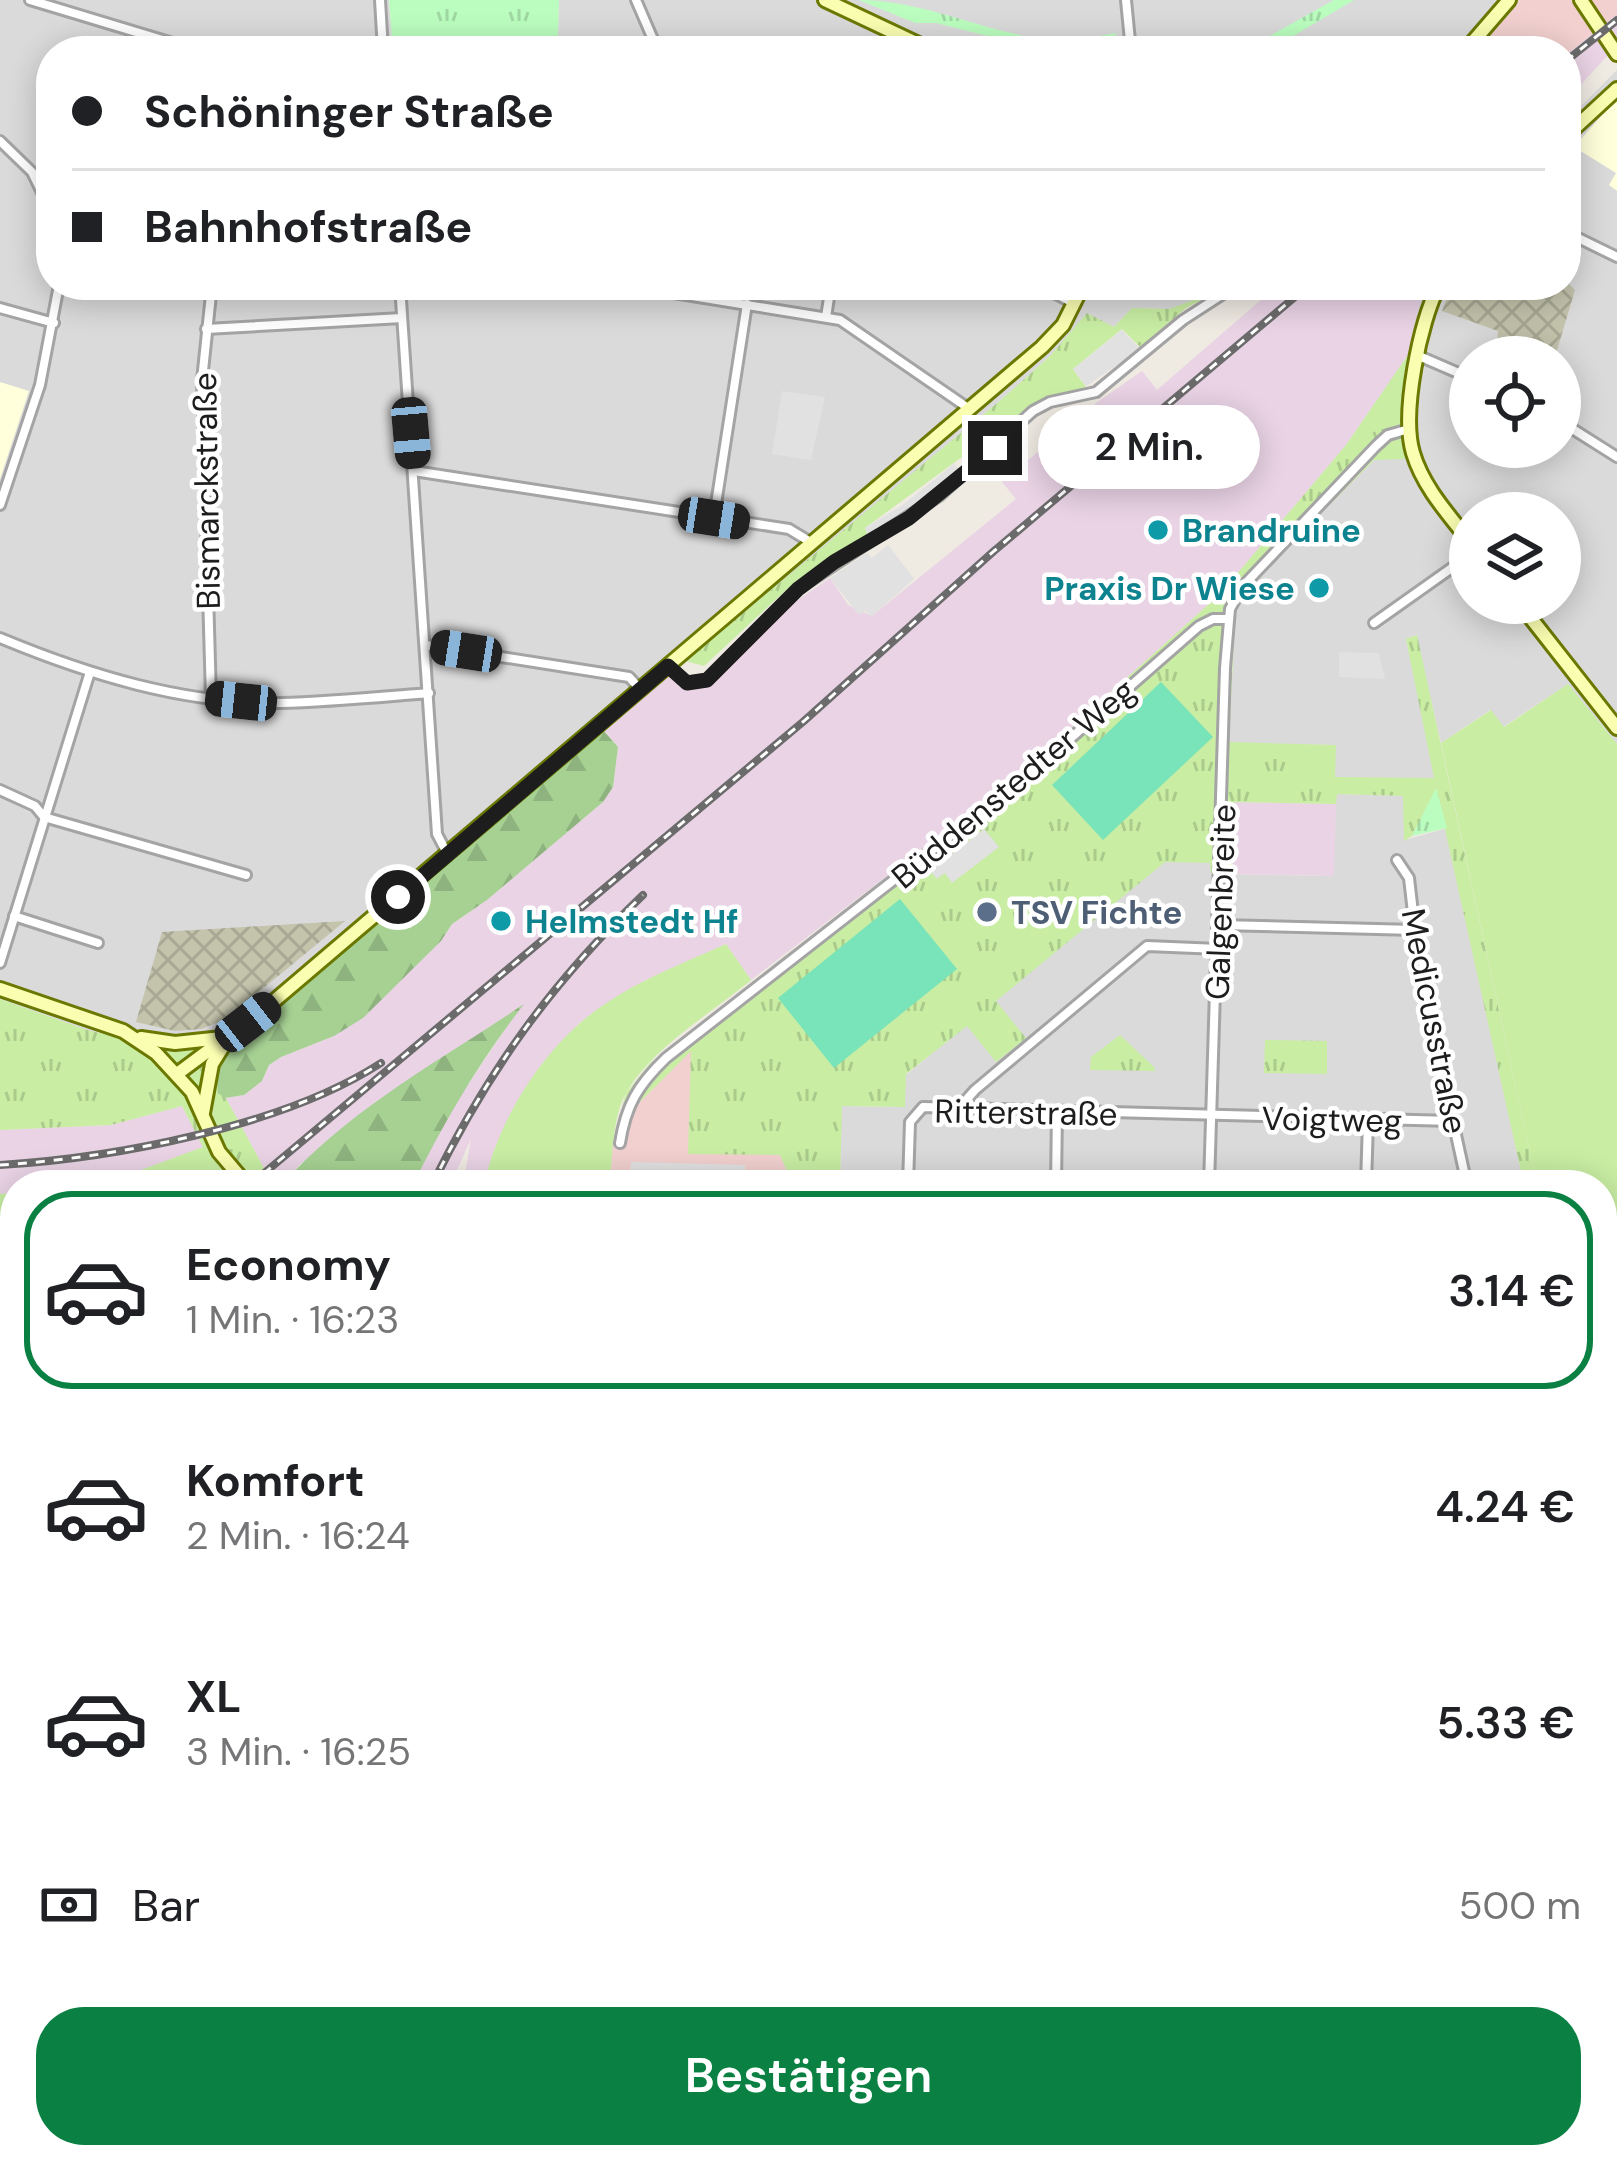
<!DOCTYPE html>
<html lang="de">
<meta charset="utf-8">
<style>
:root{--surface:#fff;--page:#f6f6f6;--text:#202124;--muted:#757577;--line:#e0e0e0;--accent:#0b8043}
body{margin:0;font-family:"DM Sans",sans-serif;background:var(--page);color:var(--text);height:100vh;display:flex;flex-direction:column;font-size:45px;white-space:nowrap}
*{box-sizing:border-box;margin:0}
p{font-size:39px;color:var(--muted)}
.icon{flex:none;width:66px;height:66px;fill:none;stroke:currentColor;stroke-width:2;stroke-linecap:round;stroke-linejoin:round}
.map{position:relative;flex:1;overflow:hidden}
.side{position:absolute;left:0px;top:1170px;width:1617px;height:999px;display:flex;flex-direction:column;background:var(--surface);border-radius:48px 48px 0 0;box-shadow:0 6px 30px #0003}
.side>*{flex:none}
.banner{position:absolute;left:36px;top:36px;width:1545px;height:264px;border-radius:48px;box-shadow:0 6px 30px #0003;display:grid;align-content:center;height:264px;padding:0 36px;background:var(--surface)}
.controls{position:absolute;left:1449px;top:336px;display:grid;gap:24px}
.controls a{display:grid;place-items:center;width:132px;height:132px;border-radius:50%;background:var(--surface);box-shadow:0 6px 30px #0003;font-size:60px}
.end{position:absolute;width:54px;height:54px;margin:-27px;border:15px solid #1d1d1d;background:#fff;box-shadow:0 0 0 6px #fff}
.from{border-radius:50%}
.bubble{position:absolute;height:84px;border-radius:42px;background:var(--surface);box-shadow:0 6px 30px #0003;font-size:39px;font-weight:600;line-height:84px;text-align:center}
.car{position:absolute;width:36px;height:72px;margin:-36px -18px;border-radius:15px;box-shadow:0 0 9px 3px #0007;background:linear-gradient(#222 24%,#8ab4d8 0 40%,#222 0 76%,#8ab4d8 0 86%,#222 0)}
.banner b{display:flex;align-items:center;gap:42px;height:114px;font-size:45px}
.banner b+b{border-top:3px solid var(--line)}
.banner i{width:30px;height:30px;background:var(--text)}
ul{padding:21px 0 0;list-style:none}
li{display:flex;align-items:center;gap:36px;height:198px;margin:0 24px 18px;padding:0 12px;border:6px solid transparent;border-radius:48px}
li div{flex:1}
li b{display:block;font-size:45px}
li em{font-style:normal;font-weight:600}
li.current{border-color:var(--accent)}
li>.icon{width:108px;height:108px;stroke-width:1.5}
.pay{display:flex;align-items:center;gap:30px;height:132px;padding:0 36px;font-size:45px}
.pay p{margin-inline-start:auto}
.primary-button{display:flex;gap:24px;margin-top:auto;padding:24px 36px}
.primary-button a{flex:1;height:138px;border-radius:48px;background:var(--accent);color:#fff;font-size:48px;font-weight:600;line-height:138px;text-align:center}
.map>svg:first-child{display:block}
.residential{fill:#dbdada;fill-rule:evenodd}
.commercial{fill:#f1d0cf}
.industrial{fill:#e9d3e5}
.education{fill:#ffffdb}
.construction{fill:url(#construction-cross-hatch)}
.farmland{fill:url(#farmland-dots)}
.grass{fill:url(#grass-tufts)}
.forest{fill:url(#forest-firs)}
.park{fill:url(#park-tufts)}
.garden{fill:#c8eda3}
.pitch{fill:#79e4ba}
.parking{fill:#e1e1e1}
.water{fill:#9fd2e0}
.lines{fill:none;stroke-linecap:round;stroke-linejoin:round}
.stream{stroke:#9fd2e0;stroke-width:3}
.minor-casing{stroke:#a4a4a4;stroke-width:14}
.secondary-casing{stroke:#6b7800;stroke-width:18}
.primary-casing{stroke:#966300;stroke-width:20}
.minor{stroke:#fff;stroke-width:8}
.secondary{stroke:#fafeb1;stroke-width:12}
.primary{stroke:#ffd197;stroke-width:14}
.rail-casing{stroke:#6b6b6b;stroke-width:8}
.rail{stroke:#fff;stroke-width:3;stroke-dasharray:9;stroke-linecap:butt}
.route{stroke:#1d1d1d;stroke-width:15}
.culture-dot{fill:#0f9aa8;stroke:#fff;stroke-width:4.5}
.service-dot{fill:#5c6f8a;stroke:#fff;stroke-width:4.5}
.labels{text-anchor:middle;stroke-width:9;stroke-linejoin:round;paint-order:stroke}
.street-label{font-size:33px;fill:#1d1d1d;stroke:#fff}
.culture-label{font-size:33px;font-weight:bold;fill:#0d838f;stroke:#fff;text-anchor:start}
.service-label{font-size:33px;font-weight:bold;fill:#4e5e75;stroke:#fff;text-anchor:start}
</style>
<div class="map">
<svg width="1617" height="2168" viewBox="0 0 1617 2168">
<defs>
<pattern id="construction-cross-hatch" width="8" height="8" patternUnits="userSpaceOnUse" patternTransform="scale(3)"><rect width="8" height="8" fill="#c4c4ad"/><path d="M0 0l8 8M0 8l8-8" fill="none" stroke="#a8a894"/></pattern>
<pattern id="farmland-dots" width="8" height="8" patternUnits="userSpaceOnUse" patternTransform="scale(3)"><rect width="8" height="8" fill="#edefcb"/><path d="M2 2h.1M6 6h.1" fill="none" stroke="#cbccae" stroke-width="1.8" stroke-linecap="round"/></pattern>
<pattern id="grass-tufts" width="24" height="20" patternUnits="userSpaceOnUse" patternTransform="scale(3)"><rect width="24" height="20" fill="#c8eda3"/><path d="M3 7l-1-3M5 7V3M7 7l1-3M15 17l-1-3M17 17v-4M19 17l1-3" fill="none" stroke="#abcb8c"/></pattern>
<pattern id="forest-firs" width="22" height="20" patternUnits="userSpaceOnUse" patternTransform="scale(3)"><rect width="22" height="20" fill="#a6d193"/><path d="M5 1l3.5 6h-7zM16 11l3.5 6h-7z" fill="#8eb37e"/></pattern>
<pattern id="park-tufts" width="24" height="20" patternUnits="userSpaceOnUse" patternTransform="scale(3)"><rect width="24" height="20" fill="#bbfdbf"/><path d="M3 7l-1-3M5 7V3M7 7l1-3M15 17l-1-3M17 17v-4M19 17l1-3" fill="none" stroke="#a0d8a4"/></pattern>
</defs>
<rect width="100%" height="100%" fill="#efeae2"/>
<g class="residential">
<path d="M0 0H389L393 51H51V285H1051L1070 295 1073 285H1226L1189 304 1169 309 1132 308 1114 327 1087 314 1050 356 1002 399 442 864 230 1046 171 1049 87 1030 0 999Z"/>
<path d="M559 0H1518L1470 51H552L558 34Z"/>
<path d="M1617 70V744L1568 684 1503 727 1490 710 1441 743 1416 635 1406 639 1435 779 1334 777 1335 745 1229 743 1234 639 1218 618 1374 460 1401 446 1404 384 1415 319 1426 285H1566V121ZM1470 357H1560V447H1470ZM1470 513H1560V603H1470Z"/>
<path d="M1336 794 1404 796 1405 840 1447 828 1524 1185H840L842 1106 904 1107 906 1075 1165 861 1211 863V874L1333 876Z"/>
</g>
<g class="commercial">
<path d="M1518 0H1617V14L1566 55V51H1470Z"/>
<path d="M691 1050 780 1155 793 1185H610L613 1139 626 1138 635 1107Z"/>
</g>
<g class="industrial">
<path d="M1617 14V45L1566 101V55Z"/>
<path d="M1278 285H1426L1415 319 1410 352 1346 445 1220 594 1019 775 751 980 726 944 644 981 579 1023 517 1103 494 1150 484 1185H463L471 1139 450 1185H413L447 1116 520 1007 300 1164 282 1185H273L226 1098 244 1095 262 1081 269 1065 281 1057 334 1036 441 941 452 924 487 900 603 802 613 787 618 747 604 730 674 670 692 682 717 670 776 615 830 578 848 605 872 616 1016 499 1002 482 1096 403 1142 371 1157 390Z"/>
<path d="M1235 802 1336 804 1334 876 1232 874Z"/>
<path d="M182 1106 204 1147 125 1176 84 1185H15V1193L0 1194V1130L111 1125Z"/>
<path d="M15 1289V1428L0 1438V1300Z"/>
<path d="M15 1968V2154H28L22 2168H0V2009Z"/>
</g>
<g class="education">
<path d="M1617 98V191L1609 185 1616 173 1574 147Z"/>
<path d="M0 382 29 391 0 479Z"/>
</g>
<g class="construction">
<path d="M1566 281 1575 290 1555 357H1529L1497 343 1498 331 1442 311 1452 285H1566Z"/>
<path d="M345 921 226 1019 201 1029 175 1031 136 1022 162 932Z"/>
<path d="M1602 1789 1617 1790V2168H125L131 2154H1602Z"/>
</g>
<path class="farmland" d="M0 1852 15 1861V1968L0 2009Z"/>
<g class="grass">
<path d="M1216 292 1186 308 1140 347 1122 329 1073 369 1086 387 1033 405 865 528 868 536 797 580 704 666 685 661 1002 399 1050 356 1087 313 1114 327 1132 308 1169 309Z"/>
<path d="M1410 352 1400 434 1405 459 1374 460 1218 618 1234 639 1229 742 1336 745 1335 777 1434 778 1406 639 1417 635 1537 1185H1524L1436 789 1412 836 1404 841 1403 796 1337 794 1336 804 1235 802 1232 874H1211L1210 863 1165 862 996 1001 1026 1038 996 1062 967 1026 906 1074 905 1107 842 1106 840 1185H793L780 1155 688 1154 691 1051 635 1107 626 1139H613L626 1093 650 1063 1019 775 1220 594 1346 445Z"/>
<path d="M0 999 87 1030 171 1049 230 1046 218 1093 226 1098 273 1185H226L210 1170 180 1185H84L125 1176 203 1147 182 1106 111 1125 0 1130Z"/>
<path d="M1120 1035 1154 1067 1155 1071 1090 1070 1091 1057Z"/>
<path d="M1265 1040 1327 1041V1074L1264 1073Z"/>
<path d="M15 1193V1289L0 1300V1194Z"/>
<path d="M15 1428V1861L0 1852V1438Z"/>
<path d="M1602 1490 1616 1557 1617 1790 1602 1789V1608L1610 1605 1602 1545Z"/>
<path d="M28 2154H131L125 2168H22Z"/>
</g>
<g class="forest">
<path d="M603 730 618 747 613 787 603 802 487 900 452 924 441 941 363 1018 334 1036 281 1057 269 1065 262 1081 244 1095 225 1098 218 1093 216 1069 230 1046Z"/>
<path d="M524 1004C480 1061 445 1120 413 1185H282C347 1110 443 1059 524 1004Z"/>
</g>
<g class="park">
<path d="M389 0H559L558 34 552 51H393Z"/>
<path d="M859 0C925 0 987 34 1052 40 1074 42 1096 36 1117 33L1105 45 1046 51 936 23H915Z"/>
<path d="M1334 0H1354L1268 51H1243Z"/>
<path d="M1436 788 1447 828 1412 836Z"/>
</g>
<g class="garden">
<path d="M1568 684 1617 744V1562L1602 1490V1185H1537L1441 743 1491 710 1504 727Z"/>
<path d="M726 944 751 980C711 1014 634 1058 619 1110 612 1135 612 1160 610 1185H484C499 1116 548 1040 608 1002 644 978 686 962 726 944Z"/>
</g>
<g class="pitch">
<path d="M1161 682 1213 737 1103 840 1052 785Z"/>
<path d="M900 899 957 969 834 1068 778 998Z"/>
</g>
<g class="parking">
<path d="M1122 330 1140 349 1086 386 1073 369Z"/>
<path d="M782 391 825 397 811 460 772 454Z"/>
<path d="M954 464 959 469 929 497 869 536 865 528 904 504Z"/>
<path d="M888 545 914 579 871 617 866 611 859 615 830 578 867 553 872 558Z"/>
<path d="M1339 652 1379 653 1385 679 1339 677Z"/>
<path d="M984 829 999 847 952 883 945 873 937 879 930 871Z"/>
<path d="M631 1162 745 1165V1185H630Z"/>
</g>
<path class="water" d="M1602 2100 1617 2114V2168H324L332 2154H1602Z"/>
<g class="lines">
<g class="stream">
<path d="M1602 1806 1617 1807"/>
<path d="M0 1843 15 1852"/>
</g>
<g class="minor-casing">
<g id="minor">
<path d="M30 0 199 51"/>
<path d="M380 0 383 51"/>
<path d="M636 0 658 51"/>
<path d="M1126 0 1131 51"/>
<path d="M0 141 32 172 51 211"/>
<path d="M1566 232 1617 257"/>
<path d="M400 285 437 834 448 855"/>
<path d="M624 285 840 320 968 408"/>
<path d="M1039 285 1075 304"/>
<path d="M0 308 54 323"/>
<path d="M826 317 831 285"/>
<path d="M206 329 402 318"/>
<path d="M1419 356 1470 378"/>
<path d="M1560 421 1617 457"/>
<path d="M414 471 789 529 812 543"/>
<path d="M0 505 40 385 59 285"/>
<path d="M714 517 747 304"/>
<path d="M1374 623 1470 555"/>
<path d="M0 638C89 675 183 704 280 703 330 702 380 697 429 693"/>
<path d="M425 645 629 677 640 689"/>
<path d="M668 666 687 683 707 680 798 589 939 496 1033 411 1050 402 1096 392 1183 320 1237 285"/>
<path d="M211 698 202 380 212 285"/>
<path d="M0 790 35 806 44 817 246 875"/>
<path d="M1397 860 1409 878 1415 930 1428 986 1427 1002 1467 1185"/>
<path d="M14 916 98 943"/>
<path d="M1219 925 1415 930"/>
<path d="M0 963 90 672"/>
<path d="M959 1108 975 1090 1147 946 1219 949"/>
<path d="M620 1143C626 1105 638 1085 666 1058L1032 772 1199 626 1213 619H1228"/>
<path d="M908 1185 910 1122 923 1107 1453 1121"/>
<path d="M1056 1185 1057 1111"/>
<path d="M1209 1185 1225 668 1230 609 1242 587 1376 446 1388 435 1409 429"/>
<path d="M1366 1185 1368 1121"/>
<path d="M1602 1658 1617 1660"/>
</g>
</g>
<g class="secondary-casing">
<g id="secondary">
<path d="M825 0 933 51"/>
<path d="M1581 0 1617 54"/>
<path d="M1465 51 1509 0"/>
<path d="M1566 136 1617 89"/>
<path d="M1439 285C1420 322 1401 413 1413 453 1423 487 1449 515 1470 542"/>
<path d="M1519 603 1617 728"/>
<path d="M0 989 123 1031 156 1053 192 1092 219 1152 247 1185"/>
<path d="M141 1038 175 1043 222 1038"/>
<path d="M177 1074 267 1007 1042 347 1063 325 1083 285"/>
<path d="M203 1113 212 1064 225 1043"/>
</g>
</g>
<g class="primary-casing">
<g id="primary">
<path d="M0 1554 15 1560"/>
<path d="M0 1615 15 1597"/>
<path d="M1602 1760 1617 1761"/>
</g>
</g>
<use href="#minor" class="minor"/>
<use href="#secondary" class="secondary"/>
<use href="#primary" class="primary"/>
<g class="rail-casing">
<g id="rail">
<path d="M1566 61 1617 20"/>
<path d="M0 1165C115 1158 284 1126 381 1063"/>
<path d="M250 1185 804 721 994 551 1309 285"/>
<path d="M432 1185C488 1071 551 983 643 895"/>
<path d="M0 1364 15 1354"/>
<path d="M0 2132 15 2099"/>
</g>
</g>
<use href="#rail" class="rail"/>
</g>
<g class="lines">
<path class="route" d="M398 897 668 666 687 683 707 680 798 589 834 562 909 518 995 448"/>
</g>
<g class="culture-dot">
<circle cx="1158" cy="530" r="12"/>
<circle cx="1319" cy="588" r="12"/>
<circle cx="501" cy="921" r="12"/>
</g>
<circle class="service-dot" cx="987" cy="912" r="12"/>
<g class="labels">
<g class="street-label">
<text transform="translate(206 491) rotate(-91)" y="12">Bismarckstraße</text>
<text transform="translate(1013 783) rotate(-40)" y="12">Büddenstedter Weg</text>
<text transform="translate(1220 902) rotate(-88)" y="12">Galgenbreite</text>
<text transform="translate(1435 1021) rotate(79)" y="12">Medicusstraße</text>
<text transform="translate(1026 1112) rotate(1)" y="12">Ritterstraße</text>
<text transform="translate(1332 1119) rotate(1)" y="12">Voigtweg</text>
</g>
<g class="culture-label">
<text x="1182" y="542">Brandruine</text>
<text x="1295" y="600" text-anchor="end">Praxis Dr Wiese</text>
<text x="525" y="933">Helmstedt Hf</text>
</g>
<g class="service-label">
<text x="1011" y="924">TSV Fichte</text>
</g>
</g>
</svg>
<div class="controls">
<a><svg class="icon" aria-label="locate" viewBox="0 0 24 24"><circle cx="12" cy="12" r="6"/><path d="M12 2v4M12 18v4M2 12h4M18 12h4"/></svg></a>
<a><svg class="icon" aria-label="layers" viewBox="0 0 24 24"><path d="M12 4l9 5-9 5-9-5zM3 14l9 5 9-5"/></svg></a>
</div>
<i class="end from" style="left:398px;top:897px"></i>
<i class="end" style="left:995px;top:448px"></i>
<div class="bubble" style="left:1038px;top:405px;width:222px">2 Min.</div>
<i class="car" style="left:411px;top:433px;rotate:175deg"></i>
<i class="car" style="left:714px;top:518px;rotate:99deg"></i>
<i class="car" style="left:466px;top:651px;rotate:279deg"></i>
<i class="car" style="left:241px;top:701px;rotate:276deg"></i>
<i class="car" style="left:248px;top:1022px;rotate:52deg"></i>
<div class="banner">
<b><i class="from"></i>Schöninger Straße</b>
<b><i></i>Bahnhofstraße</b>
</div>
<section class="side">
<ul>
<li class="current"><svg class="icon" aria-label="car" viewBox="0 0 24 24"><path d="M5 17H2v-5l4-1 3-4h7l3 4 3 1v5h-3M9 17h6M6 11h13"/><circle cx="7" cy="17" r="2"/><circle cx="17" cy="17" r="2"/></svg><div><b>Economy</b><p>1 Min. · 16:23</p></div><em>3.14 €</em></li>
<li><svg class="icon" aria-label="car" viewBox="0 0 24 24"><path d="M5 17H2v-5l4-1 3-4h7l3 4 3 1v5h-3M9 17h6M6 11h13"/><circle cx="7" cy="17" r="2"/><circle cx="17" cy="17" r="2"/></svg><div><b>Komfort</b><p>2 Min. · 16:24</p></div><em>4.24 €</em></li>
<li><svg class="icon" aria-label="car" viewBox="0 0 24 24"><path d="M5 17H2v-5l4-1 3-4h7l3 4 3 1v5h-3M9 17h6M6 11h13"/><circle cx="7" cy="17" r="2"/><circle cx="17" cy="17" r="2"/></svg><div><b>XL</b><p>3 Min. · 16:25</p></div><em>5.33 €</em></li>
</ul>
<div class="pay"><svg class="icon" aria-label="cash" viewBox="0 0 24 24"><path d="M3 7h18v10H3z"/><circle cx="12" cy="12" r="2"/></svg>Bar<p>500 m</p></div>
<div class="primary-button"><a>Bestätigen</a></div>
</section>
</div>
